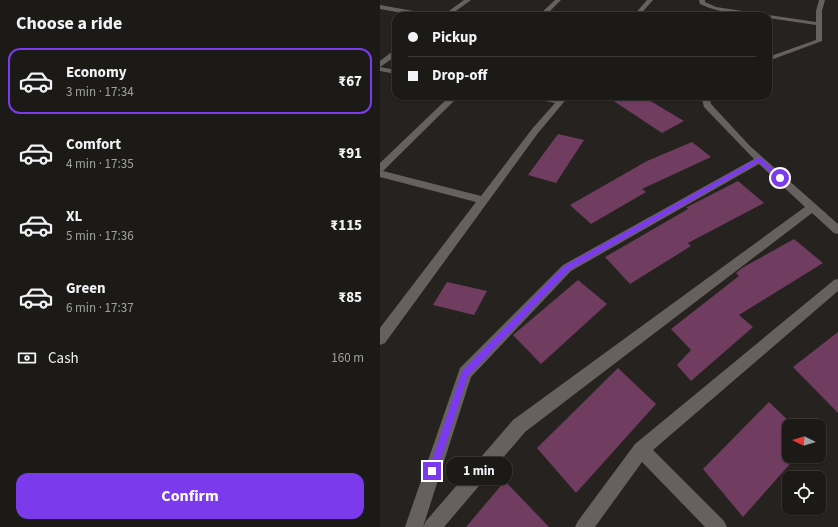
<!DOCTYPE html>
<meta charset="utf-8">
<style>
:root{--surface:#1c1a17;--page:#292724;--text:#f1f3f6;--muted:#a0a1a1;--line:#3a3836;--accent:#7c3aed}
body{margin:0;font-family:"Source Sans 3",sans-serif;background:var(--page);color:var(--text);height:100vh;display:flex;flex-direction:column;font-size:15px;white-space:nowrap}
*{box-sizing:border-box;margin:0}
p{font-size:13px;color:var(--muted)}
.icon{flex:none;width:22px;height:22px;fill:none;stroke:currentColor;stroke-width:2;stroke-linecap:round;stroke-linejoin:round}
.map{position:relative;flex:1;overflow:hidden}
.details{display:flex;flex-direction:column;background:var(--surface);width:380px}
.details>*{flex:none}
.banner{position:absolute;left:12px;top:12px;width:380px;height:88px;border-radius:12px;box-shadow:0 1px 3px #0004,0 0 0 1px var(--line);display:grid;align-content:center;height:88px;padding:0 16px;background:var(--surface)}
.needle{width:26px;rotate:275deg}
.fabs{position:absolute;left:402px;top:419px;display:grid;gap:8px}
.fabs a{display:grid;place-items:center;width:44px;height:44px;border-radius:8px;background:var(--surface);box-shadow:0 1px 3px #0004,0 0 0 1px var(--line);font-size:20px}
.end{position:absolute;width:18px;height:18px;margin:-9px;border:5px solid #7c3aed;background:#fff;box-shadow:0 0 0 2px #fff}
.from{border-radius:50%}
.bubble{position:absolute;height:28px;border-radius:12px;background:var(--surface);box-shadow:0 1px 3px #0004,0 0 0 1px var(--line);font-size:13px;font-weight:700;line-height:28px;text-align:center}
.banner b{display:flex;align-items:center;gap:14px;height:38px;font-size:15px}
.banner b+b{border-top:1px solid var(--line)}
.banner i{width:10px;height:10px;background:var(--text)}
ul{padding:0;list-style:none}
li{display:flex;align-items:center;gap:12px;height:66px;margin:0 8px 6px;padding:0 8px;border:2px solid transparent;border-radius:12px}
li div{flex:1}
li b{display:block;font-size:15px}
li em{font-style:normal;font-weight:700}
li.on{border-color:var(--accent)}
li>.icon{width:36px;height:36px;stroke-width:1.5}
h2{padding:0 16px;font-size:18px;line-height:48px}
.pay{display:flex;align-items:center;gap:10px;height:44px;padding:0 16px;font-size:15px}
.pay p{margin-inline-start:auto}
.button{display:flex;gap:8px;margin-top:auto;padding:8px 16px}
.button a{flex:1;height:46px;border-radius:12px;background:var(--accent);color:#fff;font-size:16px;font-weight:700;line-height:46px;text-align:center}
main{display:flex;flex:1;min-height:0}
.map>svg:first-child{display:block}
.building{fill:#703c60}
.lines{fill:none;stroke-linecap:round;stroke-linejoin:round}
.minor{fill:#66615e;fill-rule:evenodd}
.tertiary{fill:#66615e;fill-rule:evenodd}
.route{fill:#7c3aed}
</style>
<main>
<section class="details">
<h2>Choose a ride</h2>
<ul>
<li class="on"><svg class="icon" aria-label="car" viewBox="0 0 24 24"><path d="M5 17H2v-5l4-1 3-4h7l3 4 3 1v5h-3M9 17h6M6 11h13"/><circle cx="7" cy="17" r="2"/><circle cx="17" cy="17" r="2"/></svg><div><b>Economy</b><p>3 min · 17:34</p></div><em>₹67</em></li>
<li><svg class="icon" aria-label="car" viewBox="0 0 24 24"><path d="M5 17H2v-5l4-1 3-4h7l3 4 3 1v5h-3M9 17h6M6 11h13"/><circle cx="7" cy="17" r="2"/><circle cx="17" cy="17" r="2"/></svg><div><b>Comfort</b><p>4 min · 17:35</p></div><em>₹91</em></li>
<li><svg class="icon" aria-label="car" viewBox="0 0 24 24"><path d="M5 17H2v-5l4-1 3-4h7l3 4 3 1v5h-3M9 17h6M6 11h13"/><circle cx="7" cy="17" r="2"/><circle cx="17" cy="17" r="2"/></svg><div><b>XL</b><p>5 min · 17:36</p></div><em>₹115</em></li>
<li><svg class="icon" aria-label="car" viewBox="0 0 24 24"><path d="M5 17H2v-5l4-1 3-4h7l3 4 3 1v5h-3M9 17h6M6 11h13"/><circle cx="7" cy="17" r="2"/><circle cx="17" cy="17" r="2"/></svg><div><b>Green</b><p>6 min · 17:37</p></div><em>₹85</em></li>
</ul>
<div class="pay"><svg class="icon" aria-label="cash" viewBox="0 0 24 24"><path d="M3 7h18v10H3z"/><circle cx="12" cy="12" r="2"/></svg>Cash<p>160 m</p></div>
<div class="button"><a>Confirm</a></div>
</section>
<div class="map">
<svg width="458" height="527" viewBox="0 0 458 527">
<rect width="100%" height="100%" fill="#26221f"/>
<g class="building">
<path d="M226 96H262L304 121 282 133Z"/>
<path d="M178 134 204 140 176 183 148 175Z"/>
<path d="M312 142 331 157 262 189 266 192 211 224 190 205 267 161Z"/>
<path d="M358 181 384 203 308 243 311 246 250 284 225 257 308 209 306 207H307Z"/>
<path d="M414 239 443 263 359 315 373 327 311 381 297 365 311 350 291 329 359 276 356 273 362 268Z"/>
<path d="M198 280 227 304 161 364 133 335Z"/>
<path d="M67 282 107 291 94 315 53 305Z"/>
<path d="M458 332V413L413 367Z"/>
<path d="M238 368 276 404 196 493 157 448Z"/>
<path d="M389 402 414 426H409V456H417L363 517 323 469Z"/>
<path d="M125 481 169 527H86Z"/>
</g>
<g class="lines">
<g class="minor">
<path d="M175 0H181L165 16H158Z"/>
<path d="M267 0H273L259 16H253Z"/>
<path d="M319 0H325V2L336 7 436 22V11L439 0H445L442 11V41L388 61V57L436 40V25L388 18V16C365 16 341 14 320 4Z"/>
<path d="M0 5 50 14 53 16H39L0 9Z"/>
<path d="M0 67 16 70V74L0 71Z"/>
<path d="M70 96H79L3 171 101 196 152 129 175 103 151 98 150 96H167L179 98 181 96H189L158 133 5 343 0 345V328L96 202 0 177V163Z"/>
<path d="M321 96H329L331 104 370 146 458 224V234L454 233 432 213 145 432 64 527H43L46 521 133 420 425 207 379 164 191 271 91 377 43 527H25L80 368 183 265 374 159 324 107Z"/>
<path d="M458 279V291L273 450 344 521 347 527H325L262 462 215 527H195L198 521 255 444 454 280Z"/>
</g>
<g class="tertiary">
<path d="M84 0H91L69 16H62Z"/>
<path d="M13 51H16V56L0 67V61Z"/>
</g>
</g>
<path class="route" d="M378 158H381L402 177V180H399L379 162 189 270 88 376 57 471 55 474 52 476 49 474 48 471 82 371 184 266Z"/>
</svg>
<div class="fabs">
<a><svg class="needle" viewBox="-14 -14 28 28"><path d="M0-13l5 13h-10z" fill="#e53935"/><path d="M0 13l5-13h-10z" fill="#a0a1a1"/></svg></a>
<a><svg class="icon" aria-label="locate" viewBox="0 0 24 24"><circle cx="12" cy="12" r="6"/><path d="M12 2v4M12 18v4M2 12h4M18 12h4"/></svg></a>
</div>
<i class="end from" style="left:400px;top:178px"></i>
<i class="end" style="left:52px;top:471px"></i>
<div class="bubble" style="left:66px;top:457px;width:66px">1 min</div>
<div class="banner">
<b><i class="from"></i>Pickup</b>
<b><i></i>Drop-off</b>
</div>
</div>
</main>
